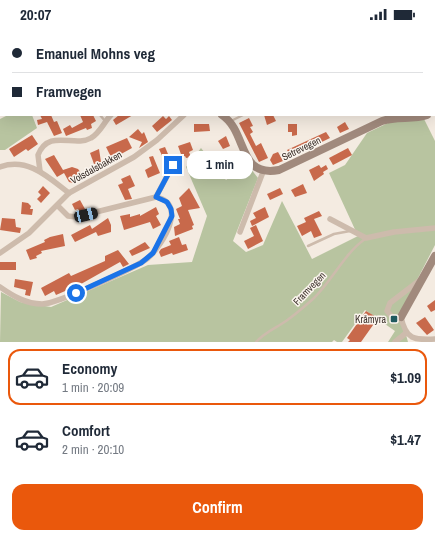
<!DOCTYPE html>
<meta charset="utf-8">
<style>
:root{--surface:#fff;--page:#f2f2f3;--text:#1f2937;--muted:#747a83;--line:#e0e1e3;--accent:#ea580c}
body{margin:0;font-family:"Archivo Narrow",sans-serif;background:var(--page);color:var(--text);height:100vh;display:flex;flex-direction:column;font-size:15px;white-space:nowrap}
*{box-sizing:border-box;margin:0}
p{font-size:13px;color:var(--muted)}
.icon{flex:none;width:22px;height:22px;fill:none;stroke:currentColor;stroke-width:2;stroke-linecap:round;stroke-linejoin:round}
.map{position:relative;height:314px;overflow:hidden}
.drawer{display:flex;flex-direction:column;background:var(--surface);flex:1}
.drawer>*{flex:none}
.hud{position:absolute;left:0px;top:0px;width:435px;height:88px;box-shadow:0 4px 16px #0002;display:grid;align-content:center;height:88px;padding:0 12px;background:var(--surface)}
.end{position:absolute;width:18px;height:18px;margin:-9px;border:5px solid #1a73e8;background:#fff;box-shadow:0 0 0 2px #fff}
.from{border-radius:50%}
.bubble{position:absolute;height:28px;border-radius:12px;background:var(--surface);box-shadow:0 4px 16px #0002;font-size:13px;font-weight:700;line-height:28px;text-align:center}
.car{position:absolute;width:12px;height:24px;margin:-12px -6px;border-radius:5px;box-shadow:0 0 3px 1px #0007;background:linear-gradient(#222 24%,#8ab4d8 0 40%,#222 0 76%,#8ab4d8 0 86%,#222 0)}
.hud b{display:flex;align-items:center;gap:14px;height:38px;font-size:15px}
.hud b+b{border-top:1px solid var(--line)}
.hud i{width:10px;height:10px;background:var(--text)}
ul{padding:7px 0 0;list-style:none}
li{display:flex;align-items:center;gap:12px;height:56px;margin:0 8px 6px;padding:0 4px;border:2px solid transparent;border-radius:12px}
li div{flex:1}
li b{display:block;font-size:15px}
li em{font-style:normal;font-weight:700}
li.current{border-color:var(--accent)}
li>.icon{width:36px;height:36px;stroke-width:1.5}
.primary-button{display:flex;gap:8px;margin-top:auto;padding:8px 12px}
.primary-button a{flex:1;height:46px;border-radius:12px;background:var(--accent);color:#fff;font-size:16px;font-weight:700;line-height:46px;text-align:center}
.status{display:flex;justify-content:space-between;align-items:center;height:28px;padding:0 20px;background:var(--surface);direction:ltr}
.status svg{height:11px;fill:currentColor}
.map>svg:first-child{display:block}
.green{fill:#b8c4a0}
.building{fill:#c8694b}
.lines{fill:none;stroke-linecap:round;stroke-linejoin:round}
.lane{stroke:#cdbbac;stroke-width:2.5}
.street{stroke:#cdbbac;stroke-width:5.5}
.secondary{stroke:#a18a7d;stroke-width:8}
.route{stroke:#1a73e8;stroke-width:5}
.poi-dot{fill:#1f5a5e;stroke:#fbf5ee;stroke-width:1.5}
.labels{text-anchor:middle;stroke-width:3;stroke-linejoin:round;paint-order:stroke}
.street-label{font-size:10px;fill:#3b302b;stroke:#fbf5ee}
.poi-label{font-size:10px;fill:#3b302b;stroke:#fbf5ee;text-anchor:end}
</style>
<div class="status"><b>20:07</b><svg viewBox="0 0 49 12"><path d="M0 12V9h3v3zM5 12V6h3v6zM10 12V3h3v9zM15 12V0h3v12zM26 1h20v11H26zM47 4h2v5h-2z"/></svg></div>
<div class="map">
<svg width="435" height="314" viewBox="0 0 435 314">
<rect width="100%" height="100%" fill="#f4ebe1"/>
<g class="green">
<path d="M8 87H32L37 100 5 122H0V91Z"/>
<path d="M385 87H422L435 113V217L400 285 408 314H388L395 303 365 282 342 314H337L334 312 332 314H0L1 264 20 274 51 279 148 237 192 234 207 188 186 139 201 120 226 152 247 136 258 150 233 213 246 224 263 217 282 173 312 231 358 208 329 145 345 137 367 105 388 95Z"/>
</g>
<g class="building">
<path d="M40 87H51L54 94 57 93 62 105 54 108 47 94 38 97 37 92 42 91Z"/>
<path d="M80 87H93L96 93 91 96 92 100 87 102 86 100 66 108 63 101 70 97 72 100 83 94Z"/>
<path d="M119 87H133L116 97 113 92Z"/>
<path d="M264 87H273L276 93 267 97Z"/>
<path d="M163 88 166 91 169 88 172 92 157 104 152 98Z"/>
<path d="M249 90 253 98 250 99 253 104 250 106 256 118 261 115 268 130 259 134 239 95Z"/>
<path d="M345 94 349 101 340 105 337 99Z"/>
<path d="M194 96H209L210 103 194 104Z"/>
<path d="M288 96H297V107L292 108V104H288Z"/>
<path d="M138 101 142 106 144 104 148 114 139 120 142 114 129 109Z"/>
<path d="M326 104 330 110 291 129 287 122Z"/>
<path d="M32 107 38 116 28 123 26 121 14 129 9 121Z"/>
<path d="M226 108 230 118 223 121 218 113Z"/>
<path d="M127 110 132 120 112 131 106 119Z"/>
<path d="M190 114 193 122 189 124 191 129 186 130 185 128 182 129 178 118Z"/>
<path d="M165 119 171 133 166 136 159 121Z"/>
<path d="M348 120 352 127 333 137 329 130Z"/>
<path d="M99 121 101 134 94 136 90 125Z"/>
<path d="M278 124 283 133 273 137 270 132 273 126Z"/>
<path d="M54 127 63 142 72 139 78 141 84 149 73 155 69 154 64 145 57 149 45 131Z"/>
<path d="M153 128 160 145 148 150 145 142 152 138 149 129Z"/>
<path d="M228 131 232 140 224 144 220 135Z"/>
<path d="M319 137 321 140 326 137 328 141 323 144 324 146 314 153 309 142Z"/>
<path d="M130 147 135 158 128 161 132 171 125 172 118 157 123 155 121 151Z"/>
<path d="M303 156 307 165 295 169 291 162Z"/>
<path d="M43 158 50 165 41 175 37 171 41 167 38 164Z"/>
<path d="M189 160 200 180 188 182 194 197 192 198 193 201 175 208 174 199 180 196 178 191H180L176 181 182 178 179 170Z"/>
<path d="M280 160 283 166 270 172 267 166Z"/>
<path d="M80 172 85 181 80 184 78 181 75 182 72 176Z"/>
<path d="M22 174 28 175 31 178 30 181H33L32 187 21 186Z"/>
<path d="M156 179 159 186 156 188 161 197 153 201 150 194 124 202 120 188 130 186V189L140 186V188Z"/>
<path d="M265 179 269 189 252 198 250 193 256 190 253 185Z"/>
<path d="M319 183 322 188 314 191 322 207 314 210 311 203 302 208 297 198 306 194 304 190Z"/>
<path d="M2 190 15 191 16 199 21 200 20 205 0 202Z"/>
<path d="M108 190 111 197V204L98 208 96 204 75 214 71 207 90 197 92 201Z"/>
<path d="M256 197 263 213 248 221 244 213 254 208 250 200Z"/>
<path d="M63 206 65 218 41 223 42 225 36 228 37 230 30 232 26 222 45 214 44 212 50 209Z"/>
<path d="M179 209 182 217 186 216 188 222 173 227 172 225 161 229 159 224 161 221 171 217 169 213Z"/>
<path d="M145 214 150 220 132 228 129 223Z"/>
<path d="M118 222 129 236 123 239 120 234 81 256 56 267 54 263 45 268 41 260 69 245 71 248 105 233V228Z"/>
<rect x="0" y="234" width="16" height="8"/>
<path d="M15 251 33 254 30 268 25 267 26 262 14 259Z"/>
<path d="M435 272V282L431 284 427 278Z"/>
<path d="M366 283 378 290 361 314H348L350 312 347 310Z"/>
<path d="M425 289 434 302 427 307 416 295Z"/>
</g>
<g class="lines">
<g class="lane">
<path d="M12 1V0"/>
<path d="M267 1 268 0"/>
<path d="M100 87 105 93"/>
<path d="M231 93 243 87"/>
<path d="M308 218 334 206 350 203"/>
<path d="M256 314C265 304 276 300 286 293 296 286 304 279 313 271 332 253 344 226 365 211"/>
</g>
<g class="street">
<path d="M177 1V0"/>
<path d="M0 139C28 129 48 149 69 165"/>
<path d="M40 143 38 127C49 100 74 120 91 110 100 105 104 94 111 87"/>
<path d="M156 169 173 137"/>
<path d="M330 191 366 210 394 204 435 200"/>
<path d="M240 204 263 144"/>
<path d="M0 225 29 205 69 165 134 129 157 112 184 87"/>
<path d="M420 252 390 275 387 283 393 290 401 289C406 312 414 312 435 311"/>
<path d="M0 259C13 268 26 276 42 276 57 276 137 239 148 230 163 217 188 175 156 169L76 189 68 188 58 178"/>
<path d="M395 314 406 305"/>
</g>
<g class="secondary">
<path d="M63 1 65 0"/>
<path d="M388 1 389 0"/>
<path d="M0 33 1 32"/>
<path d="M434 84H435"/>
<path d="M222 87C248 104 237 150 279 142L382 93C397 88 413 92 427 87"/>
<path d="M401 289 435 228"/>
</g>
</g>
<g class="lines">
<path class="route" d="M76 265 141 235 153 225 172 188 171 181 167 174 156 169 173 137"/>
</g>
<rect class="poi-dot" x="390" y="287" width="8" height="8" rx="2"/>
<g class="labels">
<g class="street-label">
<text transform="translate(301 120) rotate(-26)" y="4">Setrevegen</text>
<text transform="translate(96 139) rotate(-29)" y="4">Volsdalsbakken</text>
<text transform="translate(309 260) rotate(-46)" y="4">Framvegen</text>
</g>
<g class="poi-label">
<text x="386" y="295">Kråmyra</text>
</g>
</g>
</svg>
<i class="end from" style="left:76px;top:265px"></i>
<i class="end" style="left:173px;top:137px"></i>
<div class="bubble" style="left:187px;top:123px;width:66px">1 min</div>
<i class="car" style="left:86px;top:187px;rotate:77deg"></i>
<div class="hud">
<b><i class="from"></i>Emanuel Mohns veg</b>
<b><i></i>Framvegen</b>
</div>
</div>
<section class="drawer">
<ul>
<li class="current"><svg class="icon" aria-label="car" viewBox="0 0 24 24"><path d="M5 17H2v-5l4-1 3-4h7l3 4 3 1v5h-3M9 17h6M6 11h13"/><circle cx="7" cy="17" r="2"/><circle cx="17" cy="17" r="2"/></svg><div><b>Economy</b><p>1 min · 20:09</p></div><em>$1.09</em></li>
<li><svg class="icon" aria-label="car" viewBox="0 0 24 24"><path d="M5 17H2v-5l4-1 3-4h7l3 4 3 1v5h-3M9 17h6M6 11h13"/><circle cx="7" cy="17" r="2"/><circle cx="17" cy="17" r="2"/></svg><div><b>Comfort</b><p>2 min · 20:10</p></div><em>$1.47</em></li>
</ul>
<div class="primary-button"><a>Confirm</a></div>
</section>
